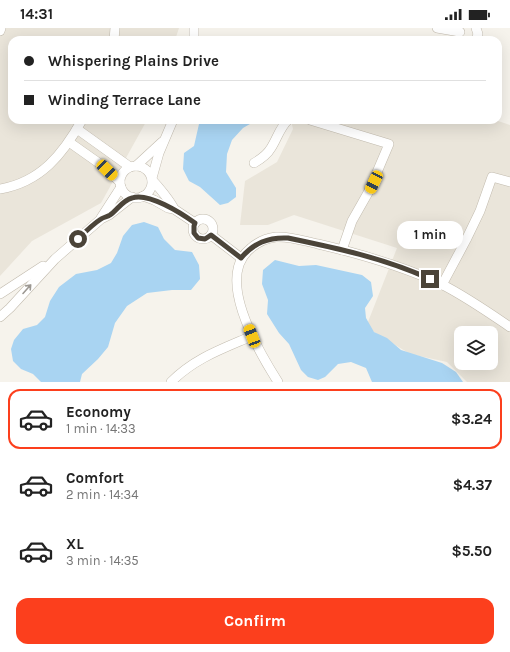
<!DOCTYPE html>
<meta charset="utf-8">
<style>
:root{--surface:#fff;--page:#f6f6f6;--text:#222;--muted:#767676;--line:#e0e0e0;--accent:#fc3f1d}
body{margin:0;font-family:Karla,sans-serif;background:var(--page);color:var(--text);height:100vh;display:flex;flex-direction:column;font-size:15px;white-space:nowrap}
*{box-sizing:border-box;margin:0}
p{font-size:13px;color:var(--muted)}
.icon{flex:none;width:22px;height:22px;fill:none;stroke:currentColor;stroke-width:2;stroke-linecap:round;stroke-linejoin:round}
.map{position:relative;height:354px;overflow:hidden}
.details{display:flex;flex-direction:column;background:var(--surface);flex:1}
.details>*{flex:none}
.banner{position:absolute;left:8px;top:8px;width:494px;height:88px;border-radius:12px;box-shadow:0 4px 16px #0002;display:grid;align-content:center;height:88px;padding:0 16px;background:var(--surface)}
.controls{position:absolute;left:454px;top:298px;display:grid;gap:8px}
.controls a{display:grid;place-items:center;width:44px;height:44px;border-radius:8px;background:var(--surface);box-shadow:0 4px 16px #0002;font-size:20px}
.end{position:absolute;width:18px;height:18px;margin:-9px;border:5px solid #4b4439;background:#fff;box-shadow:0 0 0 2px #fff}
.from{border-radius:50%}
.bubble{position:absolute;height:28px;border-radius:12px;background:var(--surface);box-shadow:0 4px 16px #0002;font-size:13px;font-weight:700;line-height:28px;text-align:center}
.car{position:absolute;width:12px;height:24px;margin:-12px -6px;border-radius:5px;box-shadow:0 0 3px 1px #0007;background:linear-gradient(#f5c518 24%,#345 0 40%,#f5c518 0 76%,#345 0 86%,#f5c518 0)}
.banner b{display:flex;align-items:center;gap:14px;height:38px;font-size:15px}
.banner b+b{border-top:1px solid var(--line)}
.banner i{width:10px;height:10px;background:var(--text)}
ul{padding:7px 0 0;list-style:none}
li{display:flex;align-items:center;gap:12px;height:60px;margin:0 8px 6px;padding:0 8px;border:2px solid transparent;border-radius:12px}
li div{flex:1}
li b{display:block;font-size:15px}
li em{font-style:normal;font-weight:700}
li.active{border-color:var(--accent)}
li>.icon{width:36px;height:36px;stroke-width:1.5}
.button{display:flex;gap:8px;margin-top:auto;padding:8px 16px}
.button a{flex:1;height:46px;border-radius:12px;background:var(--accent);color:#fff;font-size:16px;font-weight:700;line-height:46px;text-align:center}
.status{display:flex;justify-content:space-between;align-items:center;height:28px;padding:0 20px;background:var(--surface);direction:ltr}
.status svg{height:11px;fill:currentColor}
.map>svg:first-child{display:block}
.residential{fill:#eae5da;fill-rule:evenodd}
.water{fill:#a9d4f2}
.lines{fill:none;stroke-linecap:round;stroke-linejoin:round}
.minor-casing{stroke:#c2bbae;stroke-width:10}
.minor{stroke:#fff;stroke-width:9}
.oneway{stroke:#9c9892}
.route{stroke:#4b4439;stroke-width:5}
</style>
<div class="status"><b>14:31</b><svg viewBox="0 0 49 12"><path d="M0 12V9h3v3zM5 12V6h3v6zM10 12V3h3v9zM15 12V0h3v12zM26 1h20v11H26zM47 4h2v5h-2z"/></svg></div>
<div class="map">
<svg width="510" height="354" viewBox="0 0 510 354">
<rect width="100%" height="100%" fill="#f6f3ec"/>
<g class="residential">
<path d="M0 0H179L175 12H12V92H147L101 175 32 213 0 248Z"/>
<path d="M291 92H495L510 97V354H467L447 334 410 326 366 299 397 220 294 187 268 197H240L245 153 277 134 293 101ZM461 305H491V335H461Z"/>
</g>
<g class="water">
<path d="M202 92H257L243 100 232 112 227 126 226 144 236 160V169L228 175 220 177 200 159 189 153 183 141 184 125 194 118 199 96Z"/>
<path d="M144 194 158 199 164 211 175 222 192 224 199 237 200 251 191 262H172L147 265 127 278 115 295 108 319 98 331 82 346 80 354H41L33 346 21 341 13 333 11 321 14 312 23 301 37 297 45 289 50 273 59 259 76 246 97 242 111 235 117 225 123 208 132 197Z"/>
<path d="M275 232 299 238 316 237 362 247 371 254 373 268 365 280 366 290 374 304 387 310 401 322 442 335 456 344 463 354H372L366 340 351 334 338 336 325 349 318 352 308 349 301 342 289 316 279 305 267 286 268 272 262 256 263 242Z"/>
</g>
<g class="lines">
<g class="minor-casing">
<g id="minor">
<path d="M437 0 460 4"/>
<path d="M0 3 1 0"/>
<path d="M114 12 115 0"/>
<path d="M194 12V0"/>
<path d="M476 12 478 6 476 0"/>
<path d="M310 92 389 116 369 163 352 193 342 222"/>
<path d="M77 101 130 139"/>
<path d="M69 114 103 138 120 154"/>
<path d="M254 135C261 131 267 127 271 120 277 111 280 99 288 92"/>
<path d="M136 138 162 114"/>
<circle cx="136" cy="154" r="16"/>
<path d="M152 150 159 125 173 92"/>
<path d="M152 152C158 158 171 174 174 181"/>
<path d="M0 161C41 154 63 126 82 92"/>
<path d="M143 168 154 172 168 180 174 181 195 195"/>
<path d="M101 190 121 159"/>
<circle cx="203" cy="201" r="10"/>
<path d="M211 207 241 230"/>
<path d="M442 257 466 212 480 183 492 149 510 154"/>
<path d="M0 266 43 238"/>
<path d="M0 289 10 280 55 231 101 191 109 187 132 169"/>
<path d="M171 354C195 330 222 321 252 308"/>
<path d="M278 354C259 324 214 249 251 220 258 214 267 210 276 209 290 208 304 213 318 216 361 226 400 237 441 256 465 268 488 284 510 299"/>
</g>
</g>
<use href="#minor" class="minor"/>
</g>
<defs><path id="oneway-shaft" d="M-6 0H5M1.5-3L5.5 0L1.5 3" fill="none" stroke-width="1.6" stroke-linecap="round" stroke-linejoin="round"/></defs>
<use class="oneway" href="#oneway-shaft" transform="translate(27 261) rotate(-48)"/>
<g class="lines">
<path class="route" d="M78 211C85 204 93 196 101 191 104 189 107 189 110 187 117 182 123 172 132 170 148 164 181 185 195 195L194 198V205L198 210 205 211 211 207 241 230C254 215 268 209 288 210 336 220 384 230 430 251"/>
</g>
</svg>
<div class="controls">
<a><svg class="icon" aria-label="layers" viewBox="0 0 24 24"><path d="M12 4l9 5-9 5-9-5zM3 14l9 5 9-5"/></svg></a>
</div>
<i class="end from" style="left:78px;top:211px"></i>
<i class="end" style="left:430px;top:251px"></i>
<div class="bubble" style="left:397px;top:193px;width:66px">1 min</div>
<i class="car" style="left:107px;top:142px;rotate:134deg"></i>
<i class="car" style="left:374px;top:154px;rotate:206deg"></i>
<i class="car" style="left:252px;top:308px;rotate:339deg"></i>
<div class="banner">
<b><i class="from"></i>Whispering Plains Drive</b>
<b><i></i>Winding Terrace Lane</b>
</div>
</div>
<section class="details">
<ul>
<li class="active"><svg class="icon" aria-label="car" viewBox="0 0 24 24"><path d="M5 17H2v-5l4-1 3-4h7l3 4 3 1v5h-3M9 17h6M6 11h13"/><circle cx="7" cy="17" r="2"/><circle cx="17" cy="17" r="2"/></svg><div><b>Economy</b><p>1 min · 14:33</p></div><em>$3.24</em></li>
<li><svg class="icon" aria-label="car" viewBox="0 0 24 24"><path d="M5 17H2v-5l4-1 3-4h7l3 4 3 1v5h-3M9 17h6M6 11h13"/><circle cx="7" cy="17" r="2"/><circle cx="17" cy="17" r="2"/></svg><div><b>Comfort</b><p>2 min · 14:34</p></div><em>$4.37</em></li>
<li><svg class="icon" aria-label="car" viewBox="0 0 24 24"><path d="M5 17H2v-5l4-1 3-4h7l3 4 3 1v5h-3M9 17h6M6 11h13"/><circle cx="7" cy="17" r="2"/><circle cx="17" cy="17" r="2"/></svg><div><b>XL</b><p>3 min · 14:35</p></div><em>$5.50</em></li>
</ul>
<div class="button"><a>Confirm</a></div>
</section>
